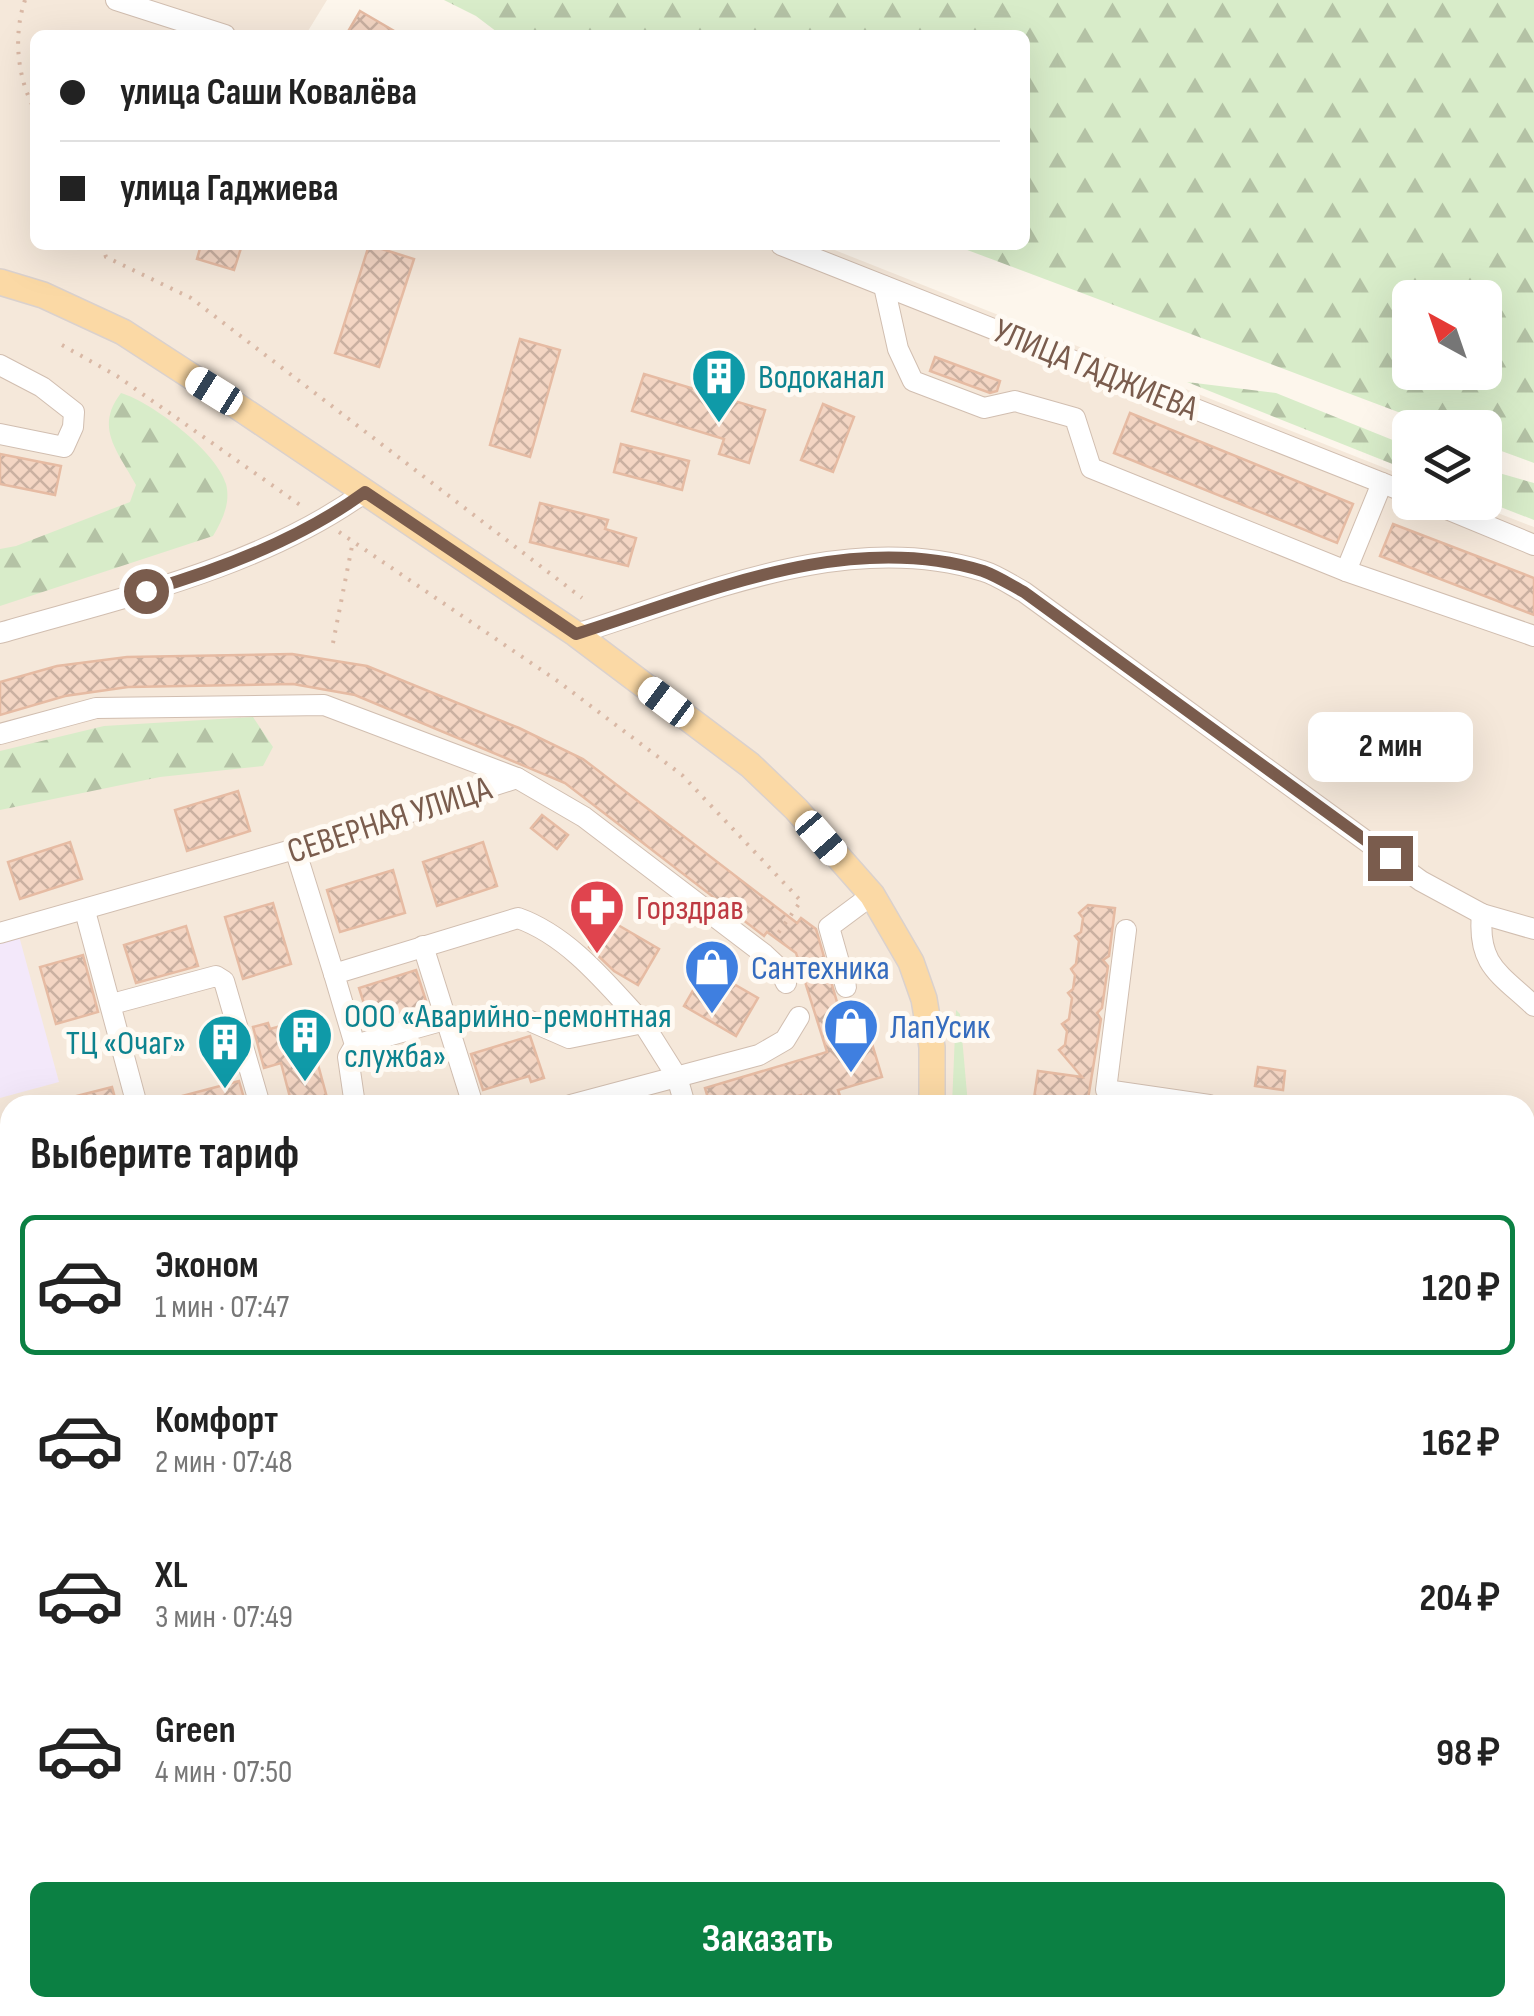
<!DOCTYPE html>
<html lang="ru">
<meta charset="utf-8">
<style>
:root{--surface:#fff;--page:#f6f6f6;--text:#222;--muted:#767676;--line:#e0e0e0;--accent:#0b8043}
body{margin:0;font-family:"Sofia Sans Condensed",sans-serif;background:var(--page);color:var(--text);height:100vh;display:flex;flex-direction:column;font-size:38px;white-space:nowrap}
*{box-sizing:border-box;margin:0}
p{font-size:32px;color:var(--muted)}
.icon{flex:none;width:55px;height:55px;fill:none;stroke:currentColor;stroke-width:2;stroke-linecap:round;stroke-linejoin:round}
.map{position:relative;flex:1;overflow:hidden}
.panel{position:absolute;left:0px;top:1095px;width:1535px;height:922px;display:flex;flex-direction:column;background:var(--surface);border-radius:30px 30px 0 0;box-shadow:0 10px 40px #0002}
.panel>*{flex:none}
.banner{position:absolute;left:30px;top:30px;width:1000px;height:220px;border-radius:15px;box-shadow:0 10px 40px #0002;display:grid;align-content:center;height:220px;padding:0 30px;background:var(--surface)}
.needle{width:65px;rotate:320deg}
.controls{position:absolute;left:1392px;top:280px;display:grid;gap:20px}
.controls a{display:grid;place-items:center;width:110px;height:110px;border-radius:15px;background:var(--surface);box-shadow:0 10px 40px #0002;font-size:50px}
.end{position:absolute;width:45px;height:45px;margin:-22px;border:12px solid #7a5c4d;background:#fff;box-shadow:0 0 0 5px #fff}
.from{border-radius:50%}
.bubble{position:absolute;height:70px;border-radius:15px;background:var(--surface);box-shadow:0 10px 40px #0002;font-size:32px;font-weight:700;line-height:70px;text-align:center}
.car{position:absolute;width:30px;height:60px;margin:-30px -15px;border-radius:12px;box-shadow:0 0 8px 2px #0007;background:linear-gradient(#fff 24%,#345 0 40%,#fff 0 76%,#345 0 86%,#fff 0)}
.banner b{display:flex;align-items:center;gap:35px;height:95px;font-size:38px}
.banner b+b{border-top:2px solid var(--line)}
.banner i{width:25px;height:25px;background:var(--text)}
ul{padding:0;list-style:none}
li{display:flex;align-items:center;gap:30px;height:140px;margin:0 20px 15px;padding:0 10px;border:5px solid transparent;border-radius:15px}
li div{flex:1}
li b{display:block;font-size:38px}
li em{font-style:normal;font-weight:700}
li.active{border-color:var(--accent)}
li>.icon{width:90px;height:90px;stroke-width:1.5}
h2{padding:0 30px;font-size:45px;line-height:120px}
.button{display:flex;gap:20px;margin-top:auto;padding:20px 30px}
.button a{flex:1;height:115px;border-radius:15px;background:var(--accent);color:#fff;font-size:40px;font-weight:700;line-height:115px;text-align:center}
.map>svg:first-child{display:block}
.residential{fill:#f5e8da}
.education{fill:#f3e8fa}
.green{fill:#d8ecc9}
.forest{fill:url(#forest-firs);fill-rule:evenodd}
.building{fill:url(#building-cross-hatch);stroke:#e6bba3;stroke-width:2.5}
.lines{fill:none;stroke-linecap:round;stroke-linejoin:round}
.minor-casing{stroke:#d1beb0;stroke-width:22}
.major-casing{stroke:#dad1cd;stroke-width:28}
.path{stroke:#d9b8a5;stroke-width:4;stroke-dasharray:2.5 8;stroke-linecap:butt}
.minor{stroke:#fff;stroke-width:20}
.major{stroke:#fbd9a5;stroke-width:25}
.route{stroke:#7a5c4d;stroke-width:12}
.labels{text-anchor:middle;stroke-width:10;stroke-linejoin:round;paint-order:stroke}
.street-label{font-size:35px;fill:#7a5c4d;stroke:#fffaf3}
.culture-label{font-size:35px;fill:#0d838f;stroke:#fffaf3;text-anchor:start}
.health-label{font-size:35px;fill:#be3a42;stroke:#fffaf3;text-anchor:start}
.shop-label{font-size:35px;fill:#366cbe;stroke:#fffaf3;text-anchor:start}
</style>
<div class="map">
<svg width="1534" height="2016" viewBox="0 0 1534 2016">
<defs>
<pattern id="forest-firs" width="22" height="20" patternUnits="userSpaceOnUse" patternTransform="scale(2.5)"><rect width="22" height="20" fill="#d8ecc9"/><path d="M5 1l3.5 6h-7zM16 11l3.5 6h-7z" fill="#b4c2a5"/></pattern>
<pattern id="building-cross-hatch" width="8" height="8" patternUnits="userSpaceOnUse" patternTransform="scale(2.5)"><rect width="8" height="8" fill="#f3d5c3"/><path d="M0 0l8 8M0 8l8-8" fill="none" stroke="#cab0a1"/></pattern>
</defs>
<rect width="100%" height="100%" fill="#fdf6ec"/>
<path class="residential" d="M0 0H327L308 31 316 35H35V245H822L1410 478V502L1472 503 1534 527V1553L1525 1561V1105H10V2008H309L292 2016H0Z"/>
<path class="education" d="M19 936 59 1082 0 1098V941Z"/>
<path class="green" d="M956 1010 960 1014 968 1105H952Z"/>
<g class="forest">
<path d="M444 0H1534V463L1485 445V428L1438 427 954 245H1025V35H501L476 16ZM1410 298H1485V372H1410Z"/>
<path d="M1187 382 1276 393 1410 447V471Z"/>
<path d="M121 393C152 402 217 452 226 484 231 503 222 521 213 536L0 606V549L16 546 130 502 136 485C118 451 94 428 121 393Z"/>
<path d="M1485 469 1534 483V520L1485 501Z"/>
<path d="M253 717 273 747 263 766 160 777 0 810V751L104 726Z"/>
<path d="M1529 1484 1534 1486V2016H921L919 2008H1525V1488Z"/>
</g>
<g class="building">
<path d="M360 11 401 35H346Z"/>
<path d="M201 245H242L234 270 197 259Z"/>
<path d="M369 245 414 259 379 367 335 353Z"/>
<path d="M520 339 560 350 530 457 490 445Z"/>
<path d="M935 357 1000 381 997 391 990 393 930 371Z"/>
<path d="M644 374 765 410 749 463 719 454 724 439 632 411Z"/>
<path d="M823 404 854 417 833 472 801 460Z"/>
<path d="M1130 413 1353 504 1337 543 1114 453Z"/>
<path d="M621 444 689 461 682 490 614 472Z"/>
<path d="M0 454 61 466 55 495 0 484Z"/>
<path d="M540 503 608 520 605 529 636 538 628 566 530 542Z"/>
<path d="M1393 524 1534 578V615L1380 556Z"/>
<path d="M292 654 367 666 519 728 583 759 797 923 801 918 816 929 843 1023 864 1017 882 1077 838 1090 843 1105H804L801 1095 768 1105H710L705 1088 827 1052 796 953 767 932 764 936 565 783 355 695 293 684 128 687 65 696 0 715V682L57 666 127 657Z"/>
<path d="M238 791 250 831 187 851 175 810Z"/>
<path d="M542 815 568 835 557 849 531 828Z"/>
<path d="M70 842 82 879 20 899 8 862Z"/>
<path d="M483 842 497 886 437 906 423 862Z"/>
<path d="M393 870 405 913 340 932 327 890Z"/>
<path d="M273 903 291 964 243 979 225 917Z"/>
<path d="M1088 905 1115 908 1109 956 1103 960 1108 966 1102 1008 1097 1013 1101 1019 1087 1105H1033L1038 1071 1082 1077 1059 1050 1065 1045 1067 1031 1062 1024 1069 1019 1072 998 1068 993 1073 989 1075 975 1071 969 1076 964 1079 941 1075 936 1081 932 1083 918 1079 913Z"/>
<path d="M606 918 659 949 638 985 614 971 589 947Z"/>
<path d="M186 926 198 966 136 983 124 945Z"/>
<path d="M83 955 98 1012 56 1024 40 967Z"/>
<path d="M706 968 758 998 736 1036 684 1006Z"/>
<path d="M416 970 429 1010 371 1026 359 988Z"/>
<path d="M303 1020 311 1039 329 1105H292L281 1063 264 1068 253 1027 268 1023 270 1029Z"/>
<path d="M530 1036 544 1078 531 1082 529 1076 483 1090 471 1054Z"/>
<path d="M1258 1067 1285 1071 1283 1090 1255 1086Z"/>
<path d="M239 1081 246 1105H167V1100Z"/>
<path d="M112 1087 117 1105H62L61 1100Z"/>
</g>
<g class="lines">
<g class="minor-casing">
<g id="minor">
<path d="M116 0 225 35"/>
<path d="M781 245 1410 494"/>
<path d="M884 286 898 349 913 381 984 408 1015 401 1075 418 1091 468 1346 571 1534 636"/>
<path d="M0 365 42 387 74 412 73 427 64 447 0 434"/>
<path d="M1430 502 1534 545"/>
<path d="M1346 571 1382 483"/>
<path d="M0 633C124 597 259 568 365 492"/>
<path d="M576 634C704 594 847 529 983 571 997 575 1011 585 1024 592L1421 881 1482 914 1534 929"/>
<path d="M0 734 96 708 324 705 517 778 584 817 764 954 779 968 786 983"/>
<path d="M295 849 334 974"/>
<path d="M85 911 137 1105"/>
<path d="M1482 914C1477 965 1500 974 1534 1006"/>
<path d="M1126 930 1106 1090 1209 1105"/>
<path d="M0 933 295 849 517 778"/>
<path d="M423 946 473 1105"/>
<path d="M846 987 829 927 872 895"/>
<path d="M112 1004 216 976 224 981 260 1105"/>
<path d="M355 1045 448 1019 521 1017 569 1038 643 1023 677 1077 685 1105"/>
<path d="M355 1105 348 1057 355 1045 334 974 518 918C569 936 607 984 643 1023"/>
<path d="M571 1105 759 1055 785 1040 799 1017"/>
<path d="M1525 1150 1534 1151"/>
<path d="M1525 1264 1534 1265"/>
<path d="M0 1362 10 1360"/>
<path d="M1525 1394 1534 1395"/>
<path d="M0 1549 10 1546"/>
<path d="M0 1579 10 1611"/>
<path d="M0 1769 10 1766"/>
<path d="M0 1874 10 1871"/>
<path d="M0 2008 10 2005"/>
<path d="M127 2008 130 2016"/>
<path d="M299 2008 301 2016"/>
<path d="M403 2008 409 2016"/>
<path d="M181 2016 210 2008"/>
</g>
</g>
<g class="major-casing">
<g id="major">
<path d="M0 282 43 295 123 332 237 406 576 634 750 765 796 809 872 895 911 962 924 999 932 1047V1105"/>
<path d="M893 2008 895 2016"/>
</g>
</g>
<g class="path">
<path d="M25 0C13 35 17 78 35 110"/>
<path d="M102 245 106 257 191 298 582 598"/>
<path d="M62 345 117 376 303 507"/>
<path d="M339 532 559 682 682 775 801 901 774 939"/>
<path d="M333 643 353 541"/>
</g>
<use href="#minor" class="minor"/>
<use href="#major" class="major"/>
</g>
<g class="lines">
<path class="route" d="M146 591C222 569 301 539 365 492L576 634C704 594 847 529 983 571 997 576 1011 585 1024 592L1390 858"/>
</g>
<defs>
<g id="building-pin" transform="scale(2.875)"><path d="M0 17L-7.5 6A9.5 9.5 0 1 1 7.5 6Z" fill="#0f9aa8" stroke="#fffaf3"/><path d="M-4-6H4V6H1V3H-1V6H-4ZM-2.5-4.3h1.7v1.8h-1.7ZM.8-4.3h1.7v1.8H.8ZM-2.5-1h1.7V.8h-1.7ZM.8-1h1.7V.8H.8Z" fill="#fff"/></g>
<g id="pharmacy-pin" transform="scale(2.875)"><path d="M0 17L-7.5 6A9.5 9.5 0 1 1 7.5 6Z" fill="#e0444e" stroke="#fffaf3"/><path d="M-2-6h4v4h4v4h-4v4h-4v-4h-4v-4h4Z" fill="#fff"/></g>
<g id="shop-pin" transform="scale(2.875)"><path d="M0 17L-7.5 6A9.5 9.5 0 1 1 7.5 6Z" fill="#3f7fe0" stroke="#fffaf3"/><path d="M-5-2.5h2.3a2.7 3.5 0 0 1 5.4 0H5L5.5 6h-11ZM-1.5-2.5h3a1.5 2.3 0 0 0-3 0Z" fill="#fff"/></g>
</defs>
<g fill-rule="evenodd">
<use href="#building-pin" x="719" y="376"/>
<use href="#pharmacy-pin" x="597" y="907"/>
<use href="#shop-pin" x="712" y="967"/>
<use href="#shop-pin" x="851" y="1026"/>
<use href="#building-pin" x="305" y="1035"/>
<use href="#building-pin" x="225" y="1042"/>
</g>
<g class="labels">
<g class="street-label">
<text transform="translate(1096 369) rotate(22)" y="12">УЛИЦА ГАДЖИЕВА</text>
<text transform="translate(389 819) rotate(-18)" y="12">СЕВЕРНАЯ УЛИЦА</text>
</g>
<g class="culture-label">
<text x="758" y="388">Водоканал</text>
<text x="344" y="1027">ООО «Аварийно-ремонтная<tspan x="344" dy="40">служба»</tspan></text>
<text x="186" y="1054" text-anchor="end">ТЦ «Очаг»</text>
</g>
<g class="health-label">
<text x="636" y="919">Горздрав</text>
</g>
<g class="shop-label">
<text x="751" y="979">Сантехника</text>
<text x="890" y="1038">ЛапУсик</text>
</g>
</g>
</svg>
<div class="controls">
<a><svg class="needle" viewBox="-14 -14 28 28"><path d="M0-13l5 13h-10z" fill="#e53935"/><path d="M0 13l5-13h-10z" fill="#767676"/></svg></a>
<a><svg class="icon" aria-label="layers" viewBox="0 0 24 24"><path d="M12 4l9 5-9 5-9-5zM3 14l9 5 9-5"/></svg></a>
</div>
<i class="end from" style="left:146px;top:591px"></i>
<i class="end" style="left:1390px;top:858px"></i>
<div class="bubble" style="left:1308px;top:712px;width:165px">2 мин</div>
<i class="car" style="left:214px;top:391px;rotate:302deg"></i>
<i class="car" style="left:666px;top:702px;rotate:307deg"></i>
<i class="car" style="left:821px;top:838px;rotate:139deg"></i>
<div class="banner">
<b><i class="from"></i>улица Саши Ковалёва</b>
<b><i></i>улица Гаджиева</b>
</div>
<section class="panel">
<h2>Выберите тариф</h2>
<ul>
<li class="active"><svg class="icon" aria-label="car" viewBox="0 0 24 24"><path d="M5 17H2v-5l4-1 3-4h7l3 4 3 1v5h-3M9 17h6M6 11h13"/><circle cx="7" cy="17" r="2"/><circle cx="17" cy="17" r="2"/></svg><div><b>Эконом</b><p>1 мин · 07:47</p></div><em>120 ₽</em></li>
<li><svg class="icon" aria-label="car" viewBox="0 0 24 24"><path d="M5 17H2v-5l4-1 3-4h7l3 4 3 1v5h-3M9 17h6M6 11h13"/><circle cx="7" cy="17" r="2"/><circle cx="17" cy="17" r="2"/></svg><div><b>Комфорт</b><p>2 мин · 07:48</p></div><em>162 ₽</em></li>
<li><svg class="icon" aria-label="car" viewBox="0 0 24 24"><path d="M5 17H2v-5l4-1 3-4h7l3 4 3 1v5h-3M9 17h6M6 11h13"/><circle cx="7" cy="17" r="2"/><circle cx="17" cy="17" r="2"/></svg><div><b>XL</b><p>3 мин · 07:49</p></div><em>204 ₽</em></li>
<li><svg class="icon" aria-label="car" viewBox="0 0 24 24"><path d="M5 17H2v-5l4-1 3-4h7l3 4 3 1v5h-3M9 17h6M6 11h13"/><circle cx="7" cy="17" r="2"/><circle cx="17" cy="17" r="2"/></svg><div><b>Green</b><p>4 мин · 07:50</p></div><em>98 ₽</em></li>
</ul>
<div class="button"><a>Заказать</a></div>
</section>
</div>
